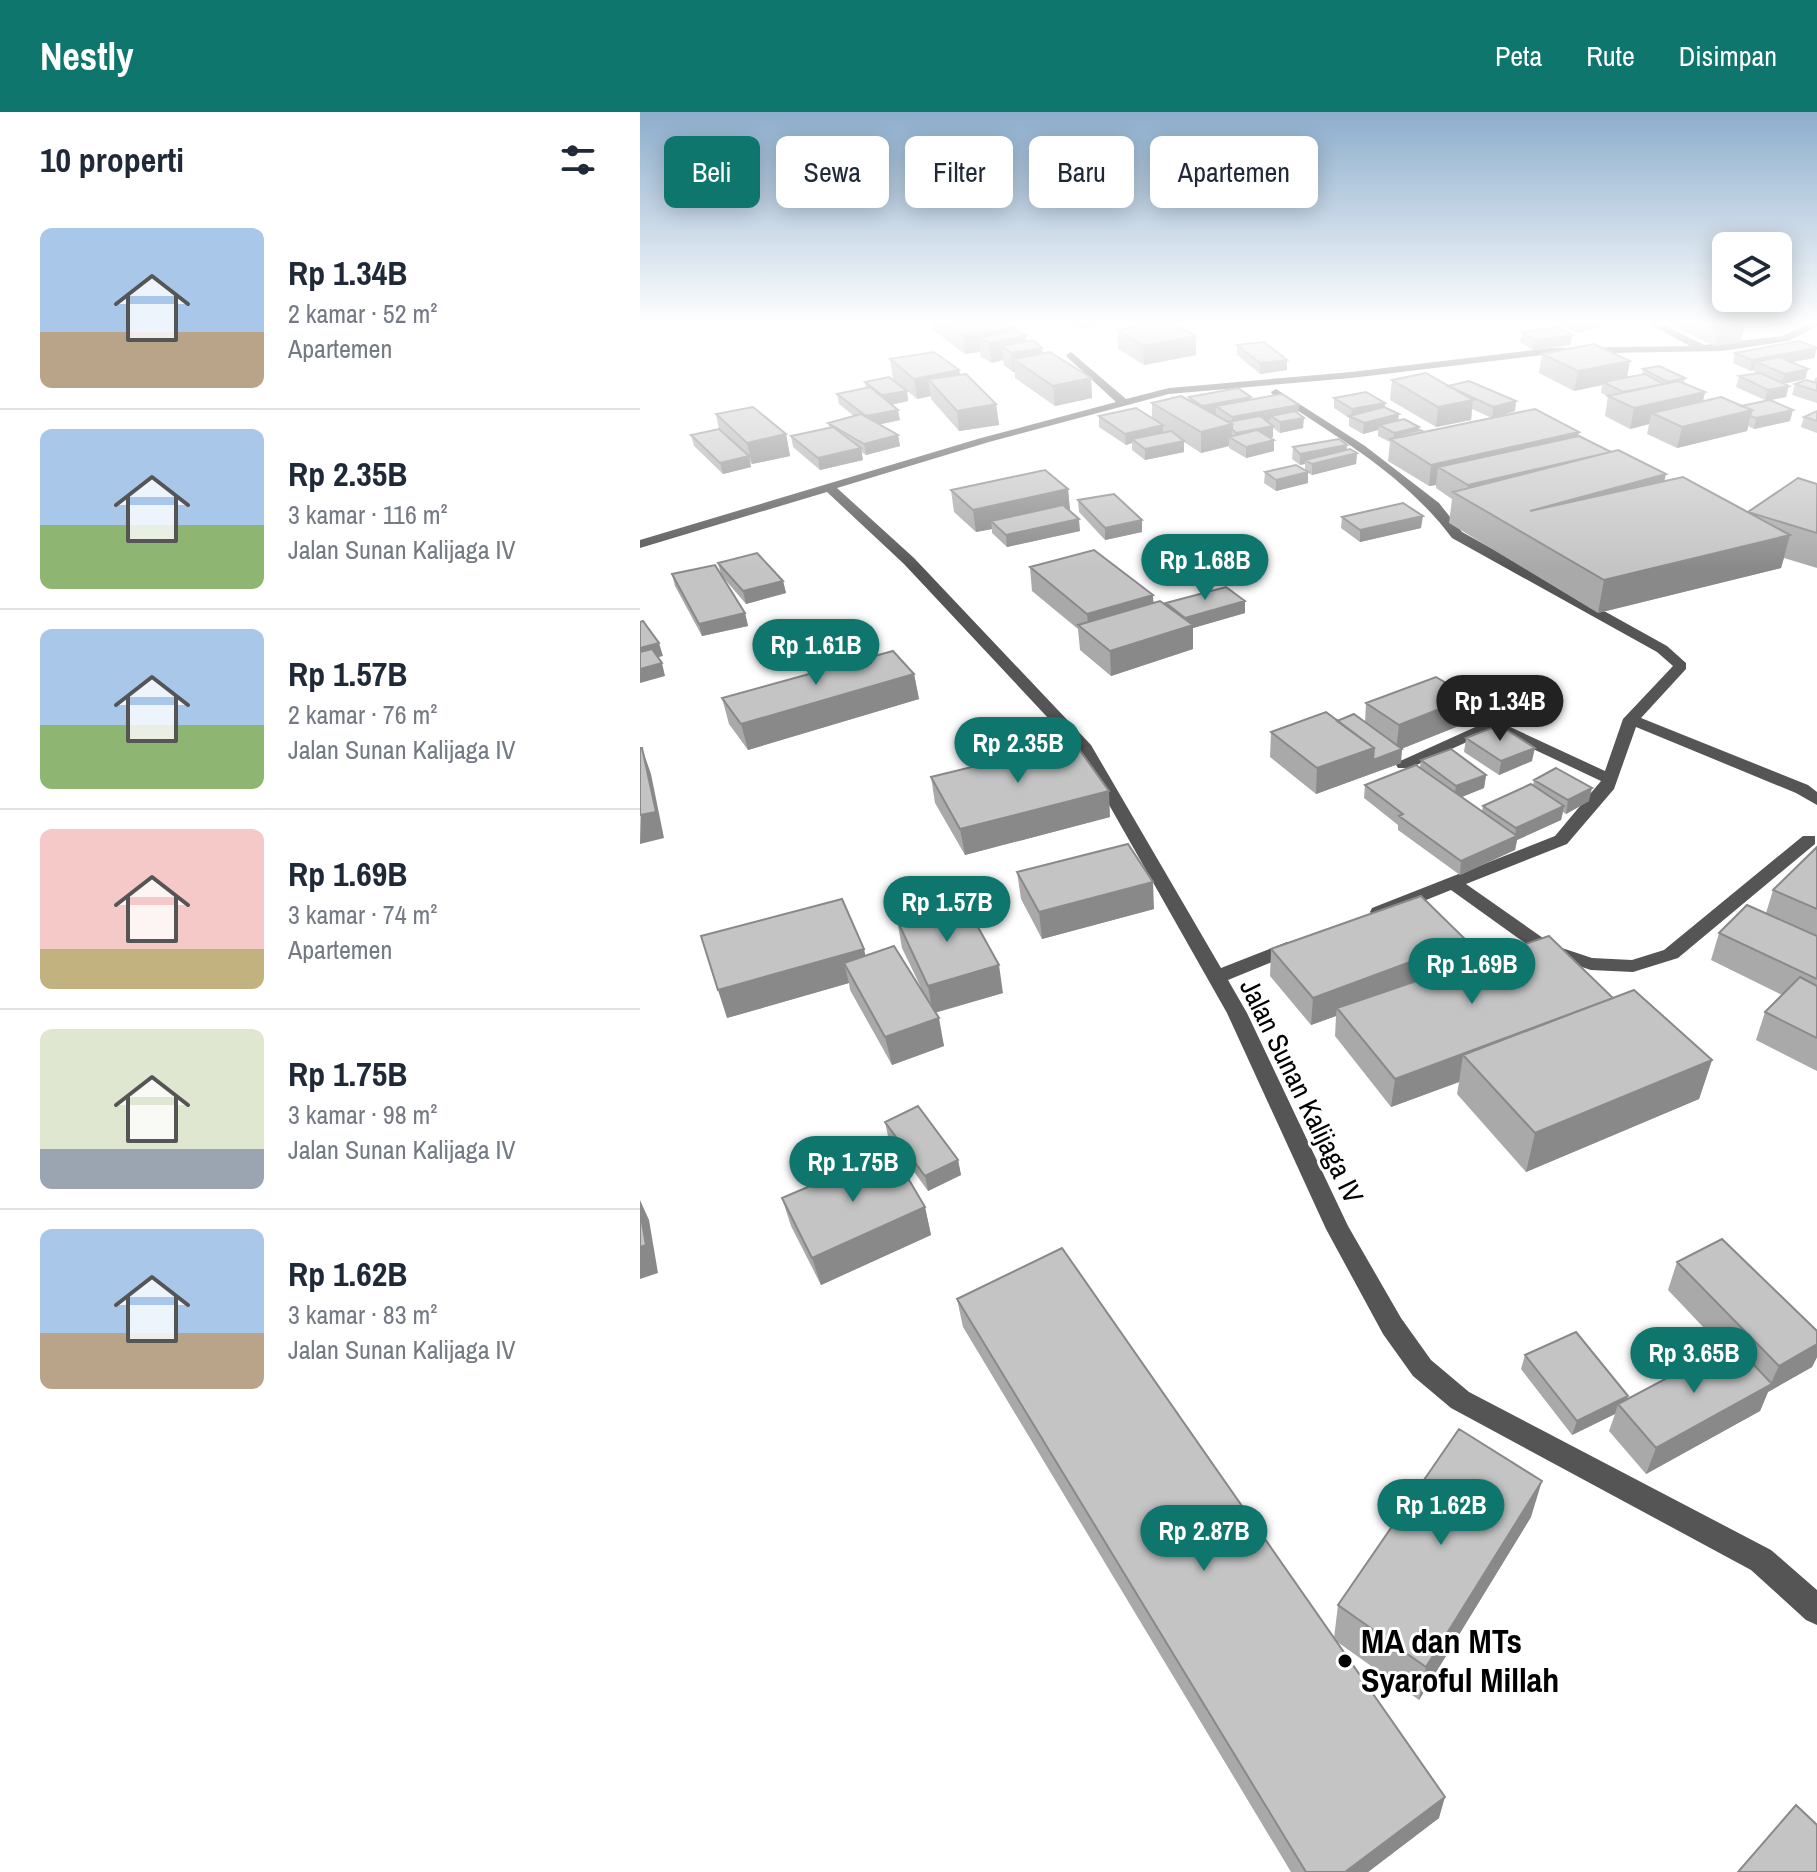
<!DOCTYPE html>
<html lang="id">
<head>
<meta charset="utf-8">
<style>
  :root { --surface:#fff; --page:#f2f2f3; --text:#1f2937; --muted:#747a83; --line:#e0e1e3; --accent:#0f766e }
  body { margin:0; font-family:"Archivo Narrow",sans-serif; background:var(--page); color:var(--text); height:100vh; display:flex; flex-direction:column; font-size:30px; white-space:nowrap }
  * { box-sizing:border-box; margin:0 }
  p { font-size:26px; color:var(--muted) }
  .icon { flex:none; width:44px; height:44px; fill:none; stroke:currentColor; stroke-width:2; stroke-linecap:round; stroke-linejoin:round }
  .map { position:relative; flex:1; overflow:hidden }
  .drawer { display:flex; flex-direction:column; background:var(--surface); width:640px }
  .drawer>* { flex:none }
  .guide { position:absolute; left:24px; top:24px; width:760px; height:72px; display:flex; gap:16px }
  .controls { position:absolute; left:1072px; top:120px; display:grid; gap:16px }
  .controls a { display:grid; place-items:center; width:80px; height:80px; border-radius:12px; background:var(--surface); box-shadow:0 4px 20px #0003; font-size:40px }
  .price { position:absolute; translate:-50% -68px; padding:0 18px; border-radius:28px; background:var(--accent); color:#fff; font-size:26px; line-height:52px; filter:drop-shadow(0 2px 4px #0008) }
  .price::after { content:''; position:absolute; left:50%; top:48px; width:24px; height:18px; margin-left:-12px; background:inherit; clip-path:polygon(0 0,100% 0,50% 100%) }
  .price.active { background:#222; color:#fff }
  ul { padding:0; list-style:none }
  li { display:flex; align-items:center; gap:24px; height:200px; padding:0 40px }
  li+li { border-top:2px solid var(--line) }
  li span { display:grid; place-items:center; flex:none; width:224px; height:160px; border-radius:12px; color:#555 }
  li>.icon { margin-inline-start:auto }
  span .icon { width:96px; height:96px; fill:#fffc; stroke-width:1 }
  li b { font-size:34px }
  h2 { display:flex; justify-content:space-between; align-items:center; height:96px; padding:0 40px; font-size:34px }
  .tag { padding:0 28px; border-radius:12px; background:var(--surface); box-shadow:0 4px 20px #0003; font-size:28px; line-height:72px }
  .tag.active { background:var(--accent); color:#fff }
  header { display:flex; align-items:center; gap:48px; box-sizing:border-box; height:112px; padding:0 40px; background:var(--accent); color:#fff }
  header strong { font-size:38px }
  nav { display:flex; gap:44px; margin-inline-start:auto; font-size:28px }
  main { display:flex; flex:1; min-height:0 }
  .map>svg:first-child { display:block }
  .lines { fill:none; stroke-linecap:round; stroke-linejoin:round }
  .minor { fill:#555; fill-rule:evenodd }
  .wall { fill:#a9a9a9 }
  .shaded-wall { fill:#898989 }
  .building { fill:#c4c4c4; stroke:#898989; stroke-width:2 }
  .poi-dot { fill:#000; stroke:#fff; stroke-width:3 }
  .labels { text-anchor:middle; stroke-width:6; stroke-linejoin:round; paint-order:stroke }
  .street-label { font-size:28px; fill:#000; stroke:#fff }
  .near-poi-label { font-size:34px; font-weight:bold; fill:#000; stroke:#fff; text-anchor:start }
</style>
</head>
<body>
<header>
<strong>Nestly</strong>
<nav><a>Peta</a><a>Rute</a><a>Disimpan</a></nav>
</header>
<main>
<section class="drawer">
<h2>10 properti<svg class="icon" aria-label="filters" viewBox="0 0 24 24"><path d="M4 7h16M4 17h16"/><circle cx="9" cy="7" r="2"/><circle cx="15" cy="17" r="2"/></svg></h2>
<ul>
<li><span style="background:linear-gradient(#a9c7e8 65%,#b9a48a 0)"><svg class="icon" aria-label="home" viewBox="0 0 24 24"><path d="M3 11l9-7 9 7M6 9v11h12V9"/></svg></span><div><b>Rp 1.34B</b><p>2 kamar · 52 m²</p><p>Apartemen</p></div></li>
<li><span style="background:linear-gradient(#a9c7e8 60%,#8fb573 0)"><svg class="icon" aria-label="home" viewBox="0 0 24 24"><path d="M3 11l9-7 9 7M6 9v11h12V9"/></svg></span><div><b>Rp 2.35B</b><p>3 kamar · 116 m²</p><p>Jalan Sunan Kalijaga IV</p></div></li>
<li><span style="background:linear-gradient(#a9c7e8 60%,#8fb573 0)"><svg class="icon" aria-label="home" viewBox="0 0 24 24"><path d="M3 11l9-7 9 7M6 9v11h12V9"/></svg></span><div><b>Rp 1.57B</b><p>2 kamar · 76 m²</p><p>Jalan Sunan Kalijaga IV</p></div></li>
<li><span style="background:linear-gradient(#f6c9c9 75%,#c2b280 0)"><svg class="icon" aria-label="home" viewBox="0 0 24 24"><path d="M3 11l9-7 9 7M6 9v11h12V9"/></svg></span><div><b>Rp 1.69B</b><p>3 kamar · 74 m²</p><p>Apartemen</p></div></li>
<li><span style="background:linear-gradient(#dfe7d0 75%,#9aa5b1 0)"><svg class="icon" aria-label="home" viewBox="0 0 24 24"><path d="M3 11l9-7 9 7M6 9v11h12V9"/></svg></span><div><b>Rp 1.75B</b><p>3 kamar · 98 m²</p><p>Jalan Sunan Kalijaga IV</p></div></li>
<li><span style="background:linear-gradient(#a9c7e8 65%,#b9a48a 0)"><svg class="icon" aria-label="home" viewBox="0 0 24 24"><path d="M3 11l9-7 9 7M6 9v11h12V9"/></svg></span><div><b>Rp 1.62B</b><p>3 kamar · 83 m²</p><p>Jalan Sunan Kalijaga IV</p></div></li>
</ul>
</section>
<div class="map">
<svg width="1177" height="1760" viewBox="0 0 1177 1760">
  <rect width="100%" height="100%" fill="#fff"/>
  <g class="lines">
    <path class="minor" d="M1007 211H1020L1064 233 1143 224 1168 211H1177V214L1148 229 1082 239 910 242 711 266 529 282 349 330 197 376 274 446 451 633 581 856 647 830H661L664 834 661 838 588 868 607 901 708 1114 761 1206 791 1248 829 1280 1131 1438 1177 1478V1513L1166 1508 1111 1458 811 1296 773 1264 743 1222 686 1117 587 901 438 638 264 452 187 380 0 436V428L341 326 476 290 427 245 426 243 431 240 486 287 529 276 711 260 910 236 1050 234Z
      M636 277 725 334 799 391 822 420 1027 534 1046 551V557L1001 606 1168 673 1177 680V693L1156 681 996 615 974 677 927 732 826 772 913 833 952 846 992 848 1024 838 1163 724H1175V732L1038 846 993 860 951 858 899 841 811 778 746 804H732L730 800 732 796 915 724 961 669 853 618 770 656H758L756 653 758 650 853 607 965 659 983 607 1033 554 1017 540 812 426C766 364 696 324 632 282L631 280Z"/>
  </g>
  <path class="wall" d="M292 211H369L374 218 386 223V230L402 236V241L451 266 452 286 415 294 375 266V260H373L364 253 363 248 352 251 341 245 340 240 325 242 293 218Z
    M430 211H473L439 217Z
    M911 211H966V213L938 221Z
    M1025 211H1105L1101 230 1075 234Z
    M477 218 556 224V243L504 253 478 237Z
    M882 220 932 223 930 233 893 238 880 230Z
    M597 233 647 258 620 262 597 243Z
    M1095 241 1174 246 1152 250 1168 257 1165 267 1144 272 1146 285 1130 288 1150 309 1114 317 1108 314 1107 319 1037 336 1007 322 1009 312 990 317 965 304 968 284 961 281 962 273 934 279 899 261 902 242 990 249 987 266 1002 263 1003 257 1045 266 1044 271 1065 280 1063 289 1101 294 1125 288 1096 275 1099 264 1117 261 1114 260V258L1110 259 1093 251Z
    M250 247 319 258 320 263 356 292 359 313 319 319 291 287V284L277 287 253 267Z
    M1177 265V291L1152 283 1155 272 1174 270 1175 266Z
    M752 268 808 274 876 289 875 299 852 306 832 297 831 308 796 315 750 288Z
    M225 270 267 279 268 289 252 293 260 308 240 312 258 323 260 334 226 343 221 340 223 348 180 358 153 335 151 324 189 315 188 311 214 304 199 292 197 282 226 276Z
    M549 285H611V287L658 302 663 316 640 321 633 316V325L629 326 634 339 606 346 589 336V334L561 341 544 330V340L505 348 492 338V331L486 333 459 315V304L512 306V291L550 289Z
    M694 286 745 291 744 295 758 308 779 315V318L784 320H939L938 324 1024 369 1108 401 1177 372V456L1144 446 1141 456 958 501 809 411 812 387 796 376V373L789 374 748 349 750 330 738 324V318L723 322 709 314V306L694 296Z
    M1177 299V321L1161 315 1164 305Z
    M76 302 146 322 150 344 112 352 110 350 111 355 83 362 54 334 51 323 79 318Z
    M653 335 707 338 717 341 716 352 672 363 668 361V371L636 379 624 371 625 360 665 358V352L660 353 652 347Z
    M428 377 430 399 440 419 367 435 352 421V417L336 420 314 400 311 378Z
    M438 388 502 420 465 428 439 400Z
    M702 405 781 416 720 430 701 416Z
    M78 451 143 469 146 481 106 492 82 464 105 501 108 514 62 524 35 474 32 462H81Z
    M390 455 526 493V491L605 489V501L553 516V537L471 564 440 538 438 517 392 479Z
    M274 562 279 587 108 638 89 612 82 586Z
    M726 591 826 611 761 637V651L676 682 630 645 631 620 697 609 725 610Z
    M826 626 892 649 859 663 824 640Z
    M781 648 846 663 844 676 822 685 842 699 843 694 893 673 894 668 949 689 926 702 923 700 921 708 877 728 875 738 820 763 758 718V713L724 686 725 673 780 655Z
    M291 665 470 705 325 743 295 691Z
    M1177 735V959L1116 928 1125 900 1142 883 1071 848 1079 821 1126 801 1133 778Z
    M377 760 514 797 402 827 381 787Z
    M257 808 363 881 295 901 304 934 252 953 210 878 209 871 87 906 224 837 225 844 286 886 262 836Z
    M631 837 824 853 973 886 1072 948 1059 987 886 1060 817 982 819 970 751 995 695 924 696 904 671 913 630 864Z
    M245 1010 318 1048 321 1063 288 1079 248 1024Z
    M142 1086 285 1095 291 1123 181 1173 151 1114Z
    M1037 1150 1177 1219V1245L1172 1255 1128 1280 1120 1299 1006 1362 969 1319 975 1302 932 1323 881 1257 885 1243 986 1288 1083 1236 1028 1178Z
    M317 1187 694 1526 698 1493 891 1405 779 1588 696 1529 799 1706 728 1760H651L323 1215Z"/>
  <path class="shaded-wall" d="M439 211H473L439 217Z
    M940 211H966V213L938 221Z
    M1105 211 1101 230 1075 234 1079 215Z
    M374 215 375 225 386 223 387 238 402 236 404 255 373 247 375 260H373L371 241 362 234 363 248 352 251 349 231 339 226 340 240 325 242 323 223Z
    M932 223 930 233 893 238 895 228Z
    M556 224V243L504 253 503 234Z
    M1177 236 1174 246 1128 255 1116 250 1114 258 1110 259 1112 248Z
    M647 248V258L620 262V251Z
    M990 249 986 269 963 270 962 273 934 279 938 259Z
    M1168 257 1165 267 1142 272 1145 262Z
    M319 258 322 278 288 267 291 284 277 287 274 267Z
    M451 266 452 286 415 294 413 274Z
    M1149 274 1146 285 1125 289 1128 278Z
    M267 279 268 289 244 294 242 283Z
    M1065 280 1060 301H1012L1009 312 990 317 994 296Z
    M611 285V296L576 294V302L562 304V294Z
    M833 288 831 308 796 315 798 295Z
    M876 289 875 299 852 306 853 295Z
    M745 291 744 301 711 305 712 297Z
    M356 292 359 313 319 319 317 299Z
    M659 293 658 303 631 304V308L592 316V305Z
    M258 298 260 308 228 315 226 304Z
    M1112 298 1107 319 1037 336 1042 315Z
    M1153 298 1150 309 1114 317 1116 306Z
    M759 302 758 313H739L738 318 723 322 724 311Z
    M664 306 663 316 640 321V310Z
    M592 312V327L589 325V334L561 341V320Z
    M523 313V324L492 327V331L486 333 485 322Z
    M633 314V325L599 331 596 329V321Z
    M779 315 778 325 787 333 766 339 767 327 759 323 758 331 753 330 754 321Z
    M939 320 935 341 798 355 796 373 789 374 791 353Z
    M146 322 150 344 112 352 107 331Z
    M258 323 260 334 226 343 224 332Z
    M634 328V339L606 346V335Z
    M544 329V340L505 348V337Z
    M707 333 706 344 717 341 716 352 672 363V352L665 348V352L660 353V342Z
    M221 336 223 348 180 358 178 346Z
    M971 340 826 388 828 373Z
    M109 344 111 355 83 362 80 351Z
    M668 360V371L636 379V368Z
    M1026 362 1019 392 890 399Z
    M428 377 430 399 351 409 352 417 336 420 333 398Z
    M783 404 781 416 720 430V418Z
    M439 407 440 419 367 435 366 423Z
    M502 408V420L465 428V416Z
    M1150 423 1141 456 958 501 964 468Z
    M143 469 146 481 106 492 103 479Z
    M513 483 514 507 449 522 447 502Z
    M605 489V501L553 516V537L471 564 470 539 545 506Z
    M105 501 108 514 62 524 59 512Z
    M19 531 23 544 0 550V536Z
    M22 551 25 564 0 571V557Z
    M274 562 279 587 108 638 101 612Z
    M830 585 826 611 756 639 759 613Z
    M2 636 11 662 24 726 0 732Z
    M734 636 762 637 761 651 676 682 677 656Z
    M895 636 892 649 859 663 861 649Z
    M846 663 844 676 814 688 816 674Z
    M952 676 949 689 926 702 928 688Z
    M469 679 470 705 325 743 320 717Z
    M924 694 921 708 877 728 875 738 820 763 821 749 875 725 876 716Z
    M513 770 514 797 402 827 399 800Z
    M827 829 823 856 697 896 696 904 671 913 673 886Z
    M224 837 230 865 204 851 209 871 87 906 78 878Z
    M359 853 363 881 293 901 288 874Z
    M974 887 823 943 819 970 751 995 755 967Z
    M299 906 304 934 252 953 245 925Z
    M1072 948 1059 987 886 1060 895 1021Z
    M318 1048 321 1063 288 1079 285 1064Z
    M0 1088 9 1108 18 1161 0 1167Z
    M285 1095 291 1123 181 1173 172 1146Z
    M1177 1232V1245L1172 1255 1128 1280 1120 1299 1006 1362 1016 1336 1130 1273 1139 1254Z
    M988 1284 983 1298 978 1292 975 1302 932 1323 937 1309Z
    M902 1369 891 1405 779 1588 786 1555Z
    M805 1685 799 1706 728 1760H705Z"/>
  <path class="building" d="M306 211H369L374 215 323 223Z
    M514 211H532L556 224 503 234 477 218Z
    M1071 211H1103L1079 215Z
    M918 215 932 223 895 228 882 220Z
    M375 218 386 223 349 231 339 226Z
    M393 228 402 236 371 241 362 234Z
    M1159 229 1177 236 1112 248 1095 241Z
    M624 230 647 248 620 251 597 233Z
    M954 232 990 249 938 259 902 242Z
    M294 240 319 258 274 267 250 247Z
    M410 240 451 266 413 274 373 247Z
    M1139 245 1168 257 1145 262 1116 250Z
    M1019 254 1045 266 1028 270 1003 257Z
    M786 261 833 288 798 295 752 268Z
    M1120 261 1149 274 1128 278 1099 264Z
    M326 262 356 292 317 299 288 267Z
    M1005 262 1024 272 983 280 963 270Z
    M249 265 267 279 242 283 225 270Z
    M1166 268 1177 271V279L1155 272Z
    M829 269 876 289 853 295 808 274Z
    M1038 269 1065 280 994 296 968 284Z
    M230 275 258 298 226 304 197 282Z
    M598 276 611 285 562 294 549 285Z
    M726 280 745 291 712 297 694 286Z
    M642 282 659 293 592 305 576 294Z
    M541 284 592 312 561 320 512 291Z
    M1081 285 1112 298 1042 315 1012 301Z
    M1130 288 1153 298 1116 306 1110 304 1112 298 1101 294Z
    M113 295 146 322 107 331 76 302Z
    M744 295 759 302 724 311 709 304Z
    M496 296 523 313 485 322 459 304Z
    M895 297 939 320 791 353 750 327Z
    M655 299 664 306 640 310 631 304Z
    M1177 299V309L1164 305Z
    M221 302 258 323 224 332 188 311Z
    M620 304 633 314 596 321 592 317V312L588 310Z
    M764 307 779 315 754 321 739 313Z
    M193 315 221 336 178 346 151 324Z
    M79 317 109 344 80 351 51 323Z
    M617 318 634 328 606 335 589 325Z
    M780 318 784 320 762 325 759 323Z
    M531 319 544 329 505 337 492 327Z
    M939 324 971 340 828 373 798 355Z
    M699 327 707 333 660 342 653 335Z
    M710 337 717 341 672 352 665 348Z
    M978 338 1026 362 890 399 1043 365 1150 423 964 468 813 380Z
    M656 353 668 360 636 368 625 360Z
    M405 358 428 377 333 398 311 378Z
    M1158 366 1177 372V421L1108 400Z
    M474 382 502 408 465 416 438 388Z
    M763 391 783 404 720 418 702 405Z
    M423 393 439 407 366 423 351 409Z
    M454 438 513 483 447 502 390 455Z
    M117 441 143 469 103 479 78 451Z
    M75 453 105 501 59 512 32 462Z
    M586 475 605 489 545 506 526 491Z
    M520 489 553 513 470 539 438 513Z
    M3 509 19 531 0 536V510Z
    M12 537 22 551 0 557V540Z
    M253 539 274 562 101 612 82 586Z
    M796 565 830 585 759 613 726 591Z
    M686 600 734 636 677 656 631 620Z
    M714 602 762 637 733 648 734 636 697 609Z
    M859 613 895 636 861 649 826 626Z
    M434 630 469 679 320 717 291 665Z
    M0 636H2L16 700 0 703Z
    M811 637 846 663 816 674 781 648Z
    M776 653 877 724 821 749 759 704 763 702 725 673Z
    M916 656 952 676 928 688 894 668Z
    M891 672 924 694 876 716 843 694Z
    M488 732 513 770 399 800 377 760Z
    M1177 735V797L1133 778Z
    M781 784 827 829 673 886 631 837Z
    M202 787 224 837 78 878 61 824Z
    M324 790 359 853 288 874 257 808Z
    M1107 793 1177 824V867L1079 821Z
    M909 824 973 886 755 967 697 896Z
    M254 834 299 906 245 925 204 851Z
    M1160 865 1177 874V926L1125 900Z
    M994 878 1072 948 895 1021 823 943Z
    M278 994 318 1048 285 1064 245 1010Z
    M252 1039 285 1095 172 1146 142 1086Z
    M0 1099 6 1133 0 1135Z
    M1082 1127 1177 1219V1232L1139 1254 1037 1150Z
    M422 1136 805 1685 705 1760H666L317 1187Z
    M936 1220 988 1284 937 1309 885 1243Z
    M1093 1231 1132 1272 1016 1336 978 1292Z
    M819 1317 902 1369 786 1555 698 1493Z
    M1156 1693 1177 1713V1760H1098Z"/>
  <linearGradient id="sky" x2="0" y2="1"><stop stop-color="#8cadcc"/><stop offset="0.46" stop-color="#fff"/><stop offset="1" stop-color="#fff" stop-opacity="0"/></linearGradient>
  <rect width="1177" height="458" fill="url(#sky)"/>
  <circle class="poi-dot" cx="705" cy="1549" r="8"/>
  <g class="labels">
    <g class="street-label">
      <text transform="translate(662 979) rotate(64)" y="10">Jalan Sunan Kalijaga IV</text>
    </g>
    <g class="near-poi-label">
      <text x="721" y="1541">MA dan MTs<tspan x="721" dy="39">Syaroful Millah</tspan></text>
    </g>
  </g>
</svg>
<div class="controls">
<a><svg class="icon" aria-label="layers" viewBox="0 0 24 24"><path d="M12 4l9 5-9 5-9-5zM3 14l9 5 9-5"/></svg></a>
</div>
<b class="price" style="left:565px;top:490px">Rp 1.68B</b>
<b class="price" style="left:176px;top:575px">Rp 1.61B</b>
<b class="price active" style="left:860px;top:631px">Rp 1.34B</b>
<b class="price" style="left:378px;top:673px">Rp 2.35B</b>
<b class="price" style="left:307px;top:832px">Rp 1.57B</b>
<b class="price" style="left:832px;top:894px">Rp 1.69B</b>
<b class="price" style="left:213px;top:1092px">Rp 1.75B</b>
<b class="price" style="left:1054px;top:1283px">Rp 3.65B</b>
<b class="price" style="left:801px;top:1435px">Rp 1.62B</b>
<b class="price" style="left:564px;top:1461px">Rp 2.87B</b>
<div class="guide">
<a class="tag active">Beli</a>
<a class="tag">Sewa</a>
<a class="tag">Filter</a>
<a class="tag">Baru</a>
<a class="tag">Apartemen</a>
</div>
</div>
</main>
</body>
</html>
